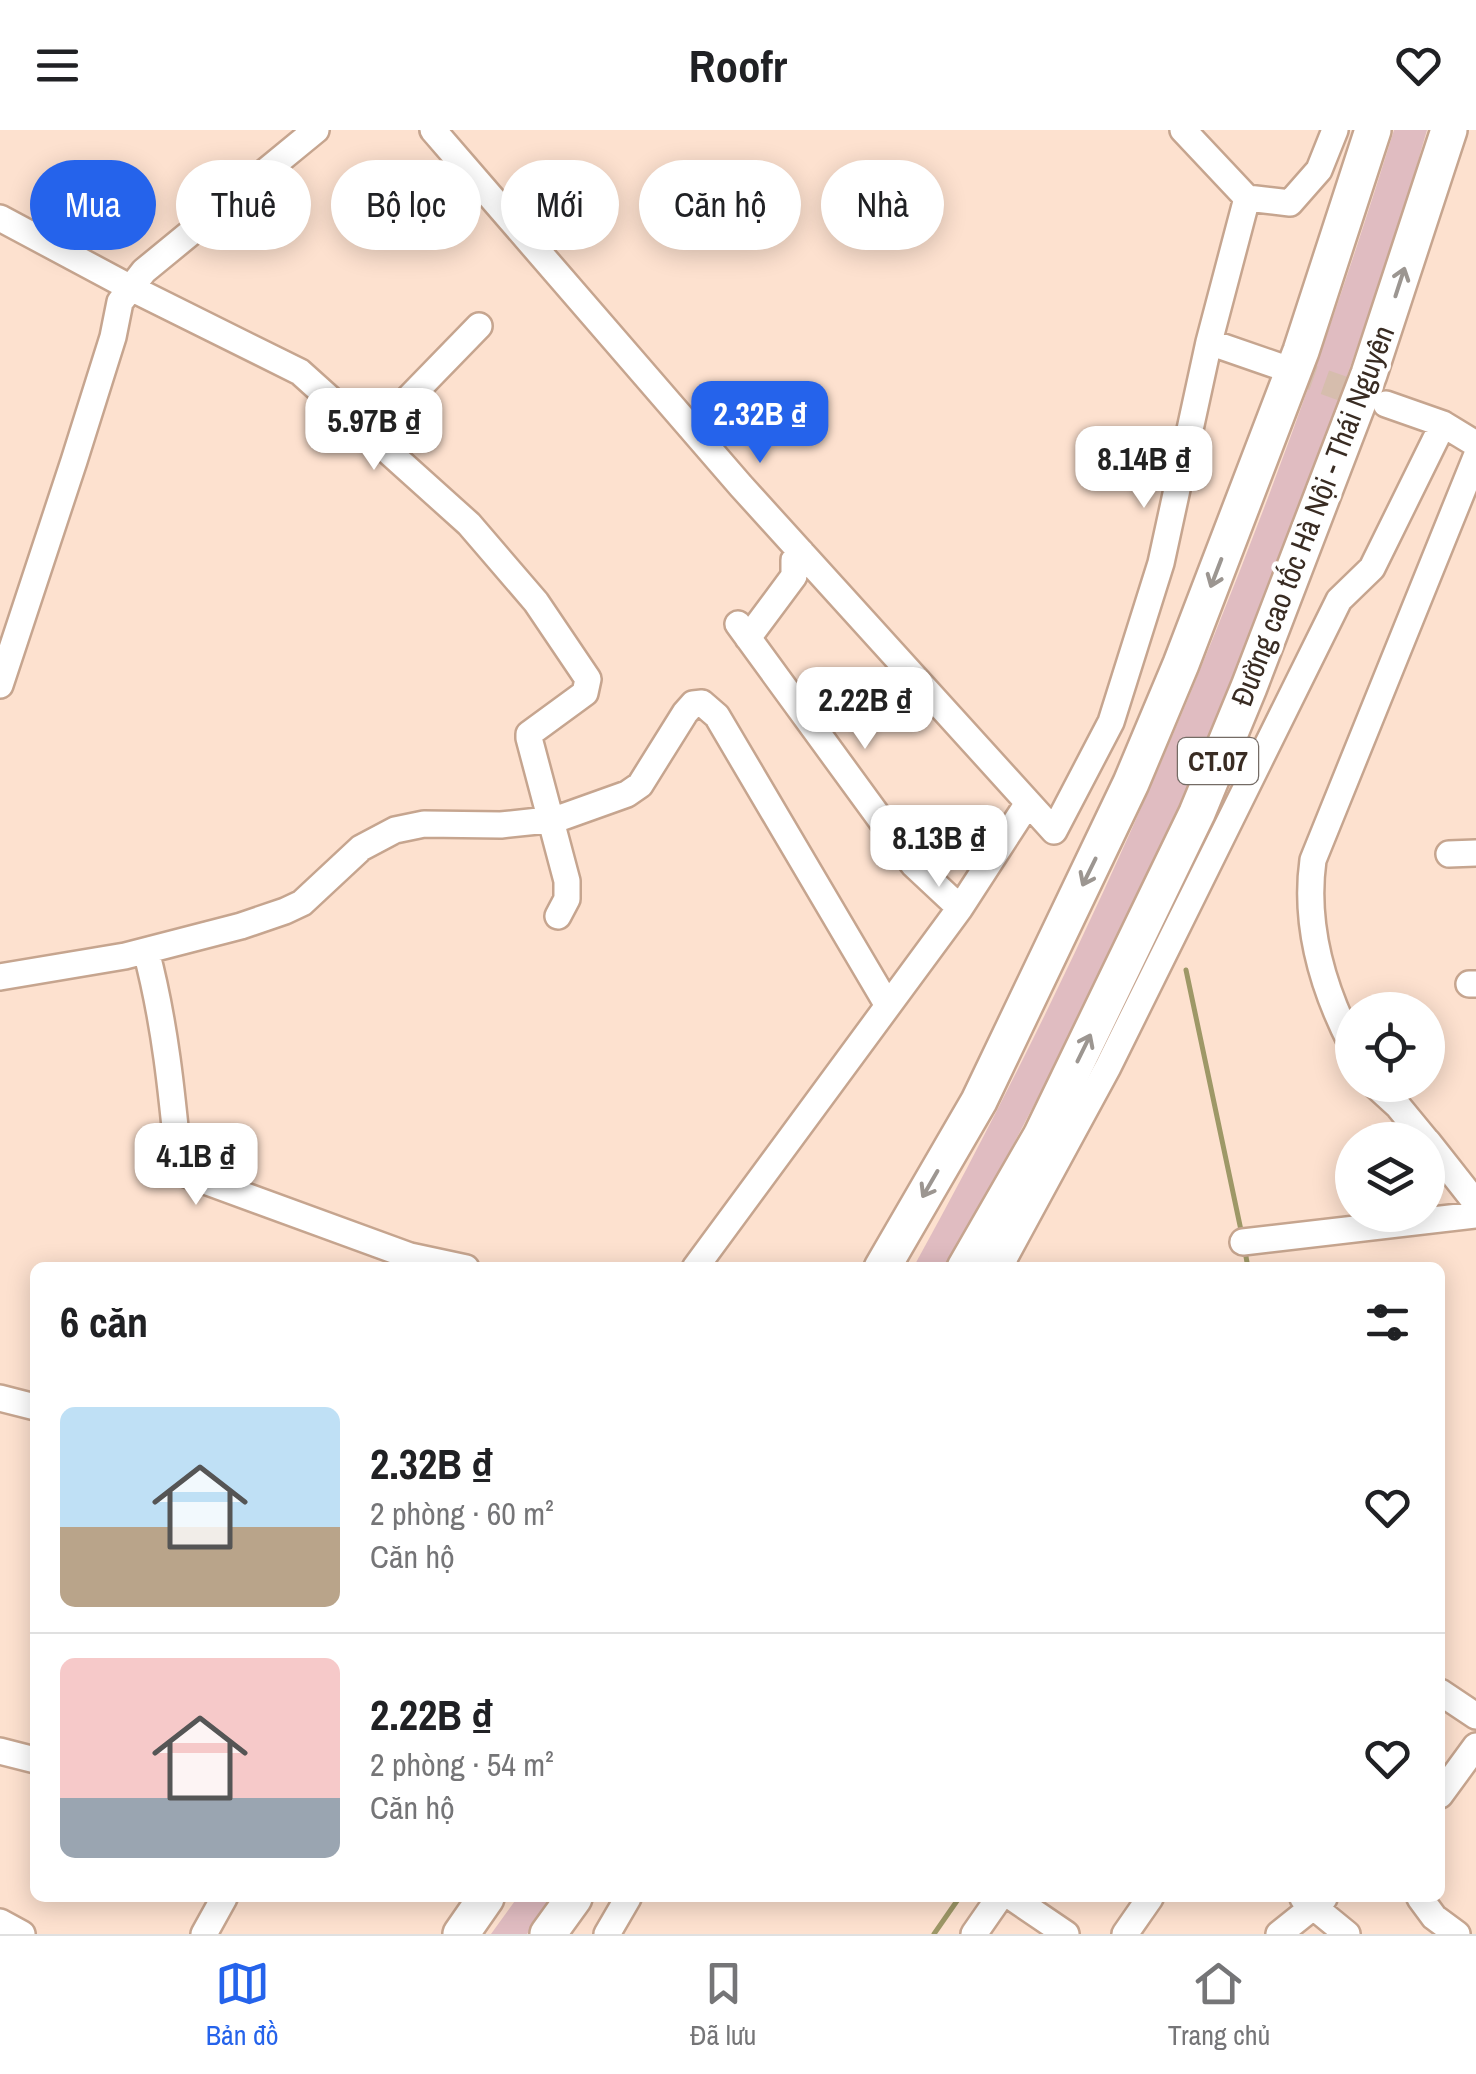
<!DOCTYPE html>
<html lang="vi">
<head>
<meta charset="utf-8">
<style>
  :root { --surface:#fff; --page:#f6f6f6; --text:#202124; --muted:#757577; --line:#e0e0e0; --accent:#2563eb }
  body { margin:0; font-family:"Archivo Narrow",sans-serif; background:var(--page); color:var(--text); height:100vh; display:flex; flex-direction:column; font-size:38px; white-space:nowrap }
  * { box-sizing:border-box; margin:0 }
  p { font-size:32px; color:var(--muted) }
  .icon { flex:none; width:55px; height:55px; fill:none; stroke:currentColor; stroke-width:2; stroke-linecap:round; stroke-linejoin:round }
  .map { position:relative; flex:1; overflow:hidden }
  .panel { position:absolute; left:30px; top:1132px; width:1415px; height:640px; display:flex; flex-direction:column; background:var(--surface); border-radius:15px; box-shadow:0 5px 25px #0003 }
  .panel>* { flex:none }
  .hud { position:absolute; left:30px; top:30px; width:1418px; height:90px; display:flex; gap:20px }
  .controls { position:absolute; left:1335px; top:862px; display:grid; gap:20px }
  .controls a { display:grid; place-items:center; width:110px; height:110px; border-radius:50%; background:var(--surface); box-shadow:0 5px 25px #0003; font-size:50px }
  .price { position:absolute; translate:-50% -85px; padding:0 22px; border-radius:20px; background:#fff; color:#222; font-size:32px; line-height:65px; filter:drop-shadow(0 2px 5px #0008) }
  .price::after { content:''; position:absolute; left:50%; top:60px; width:30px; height:22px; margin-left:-15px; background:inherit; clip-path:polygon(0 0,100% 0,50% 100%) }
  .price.on { background:var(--accent); color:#fff }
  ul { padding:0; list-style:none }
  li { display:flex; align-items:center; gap:30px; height:250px; padding:0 30px }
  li+li { border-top:2px solid var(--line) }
  li span { display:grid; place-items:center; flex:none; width:280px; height:200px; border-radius:15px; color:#555 }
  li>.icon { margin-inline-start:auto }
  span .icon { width:120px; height:120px; fill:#fffc; stroke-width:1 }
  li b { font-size:42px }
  h2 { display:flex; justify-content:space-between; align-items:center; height:120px; padding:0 30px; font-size:42px }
  .tag { padding:0 35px; border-radius:45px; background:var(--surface); box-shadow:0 5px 25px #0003; font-size:35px; line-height:90px }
  .tag.on { background:var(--accent); color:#fff }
  header { display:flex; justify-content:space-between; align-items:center; height:130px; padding:0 30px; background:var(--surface); font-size:45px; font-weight:700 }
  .tab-bar { display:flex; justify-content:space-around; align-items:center; height:140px; border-top:2px solid var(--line); background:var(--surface); font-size:28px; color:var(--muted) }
  .tab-bar a { display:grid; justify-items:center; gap:5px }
  .tab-bar .on { color:var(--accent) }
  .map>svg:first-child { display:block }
  .green { fill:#e0bcc1 }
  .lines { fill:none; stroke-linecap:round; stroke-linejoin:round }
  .stream { stroke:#9e9867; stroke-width:5 }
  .minor-tunnel { stroke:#d6bdad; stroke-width:25; stroke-dasharray:25 12; stroke-linecap:butt }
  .minor-casing { stroke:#c6a58f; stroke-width:30 }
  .highway-casing { stroke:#c6a58f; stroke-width:40 }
  .minor { stroke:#fff; stroke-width:25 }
  .highway { stroke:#fff; stroke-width:35 }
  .oneway { stroke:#9c9691 }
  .labels { text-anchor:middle; stroke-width:8; stroke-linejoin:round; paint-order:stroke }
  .shield { fill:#fff; stroke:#746b65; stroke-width:2.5 }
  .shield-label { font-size:28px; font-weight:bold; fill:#392c23 }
  .street-label { font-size:30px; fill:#392c23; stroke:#fff }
</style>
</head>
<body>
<header><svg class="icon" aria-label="menu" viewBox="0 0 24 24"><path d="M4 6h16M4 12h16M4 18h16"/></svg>Roofr<svg class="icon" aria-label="heart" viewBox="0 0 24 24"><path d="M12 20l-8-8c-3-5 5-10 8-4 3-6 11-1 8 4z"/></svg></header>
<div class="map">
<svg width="1476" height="1804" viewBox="0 0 1476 1804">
  <rect width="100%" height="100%" fill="#fde1cf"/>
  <path class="green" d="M1394 0H1427C1394 117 1353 231 1311 345 1265 468 1217 591 1164 711 1099 856 1022 997 949 1137L913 1138C1113 777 1272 394 1394 0Z
    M517 1768H552L527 1804H491Z"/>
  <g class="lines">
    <path class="stream" d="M1186 840 1242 1105
      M1245 1121 1248 1138
      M934 1804 959 1768"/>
    <path class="minor-tunnel" d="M1290 240 1375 270"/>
    <defs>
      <path id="minor" d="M433 0 741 356 1054 701 1111 592 1161 433 1209 212 1247 68
        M1183 0 1247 68 1290 73 1319 40 1335 0
        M0 88 129 157 300 242 469 394 536 472 588 549 585 563 529 604V608L567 751V769L558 786
        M1209 212 1290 240
        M1386 274 1443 294 1476 314
        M373 305 479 196
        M738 494 913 734 960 778
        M748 508 794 446V430L801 422
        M0 555 74 331 113 207 120 172 144 141 316 0
        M1449 724 1476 723
        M146 821C165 892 172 964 179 1037L183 1043 410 1126 466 1138
        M0 847 125 826 241 796 285 781 302 773 361 718 395 700 424 694 501 695 557 689 627 664 640 655 685 583 693 574 702 573 717 586 887 874
        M1469 854H1476
        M1352 915C1322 857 1304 795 1313 730L1476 327
        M1375 955 1398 976 1426 1010
        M1428 1012 1476 1073
        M1243 1112 1476 1085
        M695 1138 960 778 1028 673
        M999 1138 1108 937 1339 470 1372 438 1443 294
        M0 1268 35 1277
        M1440 1562 1476 1586
        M0 1621 35 1630
        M1440 1665 1476 1616
        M1013 1768 1066 1804
        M1303 1768 1347 1804
        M1420 1768 1434 1787 1457 1804
        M0 1792 22 1804
        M204 1804 224 1768
        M607 1804 628 1768
        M974 1804 999 1768
        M1125 1804 1150 1768
        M1279 1804 1324 1768"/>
      <path id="highway" d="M882 1138 979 971 1131 653 1181 534 1301 221 1373 0
        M965 1138 1041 1006 1197 683 1249 557 1369 244 1449 0
        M461 1804 486 1768
        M548 1804 574 1768"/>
    </defs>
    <use href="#minor" class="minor-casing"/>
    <use href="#highway" class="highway-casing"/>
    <use href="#minor" class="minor"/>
    <use href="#highway" class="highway"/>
  </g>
  <defs><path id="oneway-shaft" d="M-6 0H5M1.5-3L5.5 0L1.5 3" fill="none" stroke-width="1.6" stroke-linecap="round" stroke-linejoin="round" transform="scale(2.5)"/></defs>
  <g class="oneway">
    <use href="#oneway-shaft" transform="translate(1400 152) rotate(-72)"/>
    <use href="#oneway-shaft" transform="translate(1216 443) rotate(111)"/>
    <use href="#oneway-shaft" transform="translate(1089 742) rotate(116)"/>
    <use href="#oneway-shaft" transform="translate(1084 918) rotate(-64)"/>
    <use href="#oneway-shaft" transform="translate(930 1054) rotate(120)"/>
  </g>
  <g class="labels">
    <rect class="shield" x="1178" y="608" width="80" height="46" rx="8"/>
    <g class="shield-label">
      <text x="1218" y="641">CT.07</text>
    </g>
    <g class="street-label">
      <text transform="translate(1313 386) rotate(-69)" y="10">Đường cao tốc Hà Nội - Thái Nguyên</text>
    </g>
  </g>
</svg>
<div class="controls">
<a><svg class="icon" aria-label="locate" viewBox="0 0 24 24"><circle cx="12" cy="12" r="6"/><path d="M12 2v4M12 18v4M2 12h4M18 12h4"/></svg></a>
<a><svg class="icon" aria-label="layers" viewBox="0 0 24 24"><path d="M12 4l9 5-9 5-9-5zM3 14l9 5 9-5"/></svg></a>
</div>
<b class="price on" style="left:760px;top:336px">2.32B ₫</b>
<b class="price" style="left:374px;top:343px">5.97B ₫</b>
<b class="price" style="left:1144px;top:381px">8.14B ₫</b>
<b class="price" style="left:865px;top:622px">2.22B ₫</b>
<b class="price" style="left:939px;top:760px">8.13B ₫</b>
<b class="price" style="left:196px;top:1078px">4.1B ₫</b>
<div class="hud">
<a class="tag on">Mua</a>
<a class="tag">Thuê</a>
<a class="tag">Bộ lọc</a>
<a class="tag">Mới</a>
<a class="tag">Căn hộ</a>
<a class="tag">Nhà</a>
</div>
<section class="panel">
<h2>6 căn<svg class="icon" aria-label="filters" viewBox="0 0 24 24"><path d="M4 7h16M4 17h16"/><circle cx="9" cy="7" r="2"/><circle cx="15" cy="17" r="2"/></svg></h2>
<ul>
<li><span style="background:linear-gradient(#bfe0f5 60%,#b9a48a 0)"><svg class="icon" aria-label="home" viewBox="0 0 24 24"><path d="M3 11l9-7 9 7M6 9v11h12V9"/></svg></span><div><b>2.32B ₫</b><p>2 phòng · 60 m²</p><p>Căn hộ</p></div><svg class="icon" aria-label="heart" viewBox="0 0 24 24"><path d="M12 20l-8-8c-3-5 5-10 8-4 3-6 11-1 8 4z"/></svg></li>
<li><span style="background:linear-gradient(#f6c9c9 70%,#9aa5b1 0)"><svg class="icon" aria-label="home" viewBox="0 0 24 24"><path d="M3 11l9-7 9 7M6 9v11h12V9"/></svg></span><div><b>2.22B ₫</b><p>2 phòng · 54 m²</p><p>Căn hộ</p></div><svg class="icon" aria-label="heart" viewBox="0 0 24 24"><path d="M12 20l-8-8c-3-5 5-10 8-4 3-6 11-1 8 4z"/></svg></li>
</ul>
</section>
</div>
<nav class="tab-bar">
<a class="on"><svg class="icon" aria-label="map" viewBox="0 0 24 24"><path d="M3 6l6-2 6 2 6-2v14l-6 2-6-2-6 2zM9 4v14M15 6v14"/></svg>Bản đồ</a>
<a><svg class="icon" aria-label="saved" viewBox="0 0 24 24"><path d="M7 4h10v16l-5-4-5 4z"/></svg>Đã lưu</a>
<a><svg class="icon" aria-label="home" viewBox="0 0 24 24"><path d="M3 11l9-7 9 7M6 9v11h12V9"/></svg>Trang chủ</a>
</nav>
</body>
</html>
